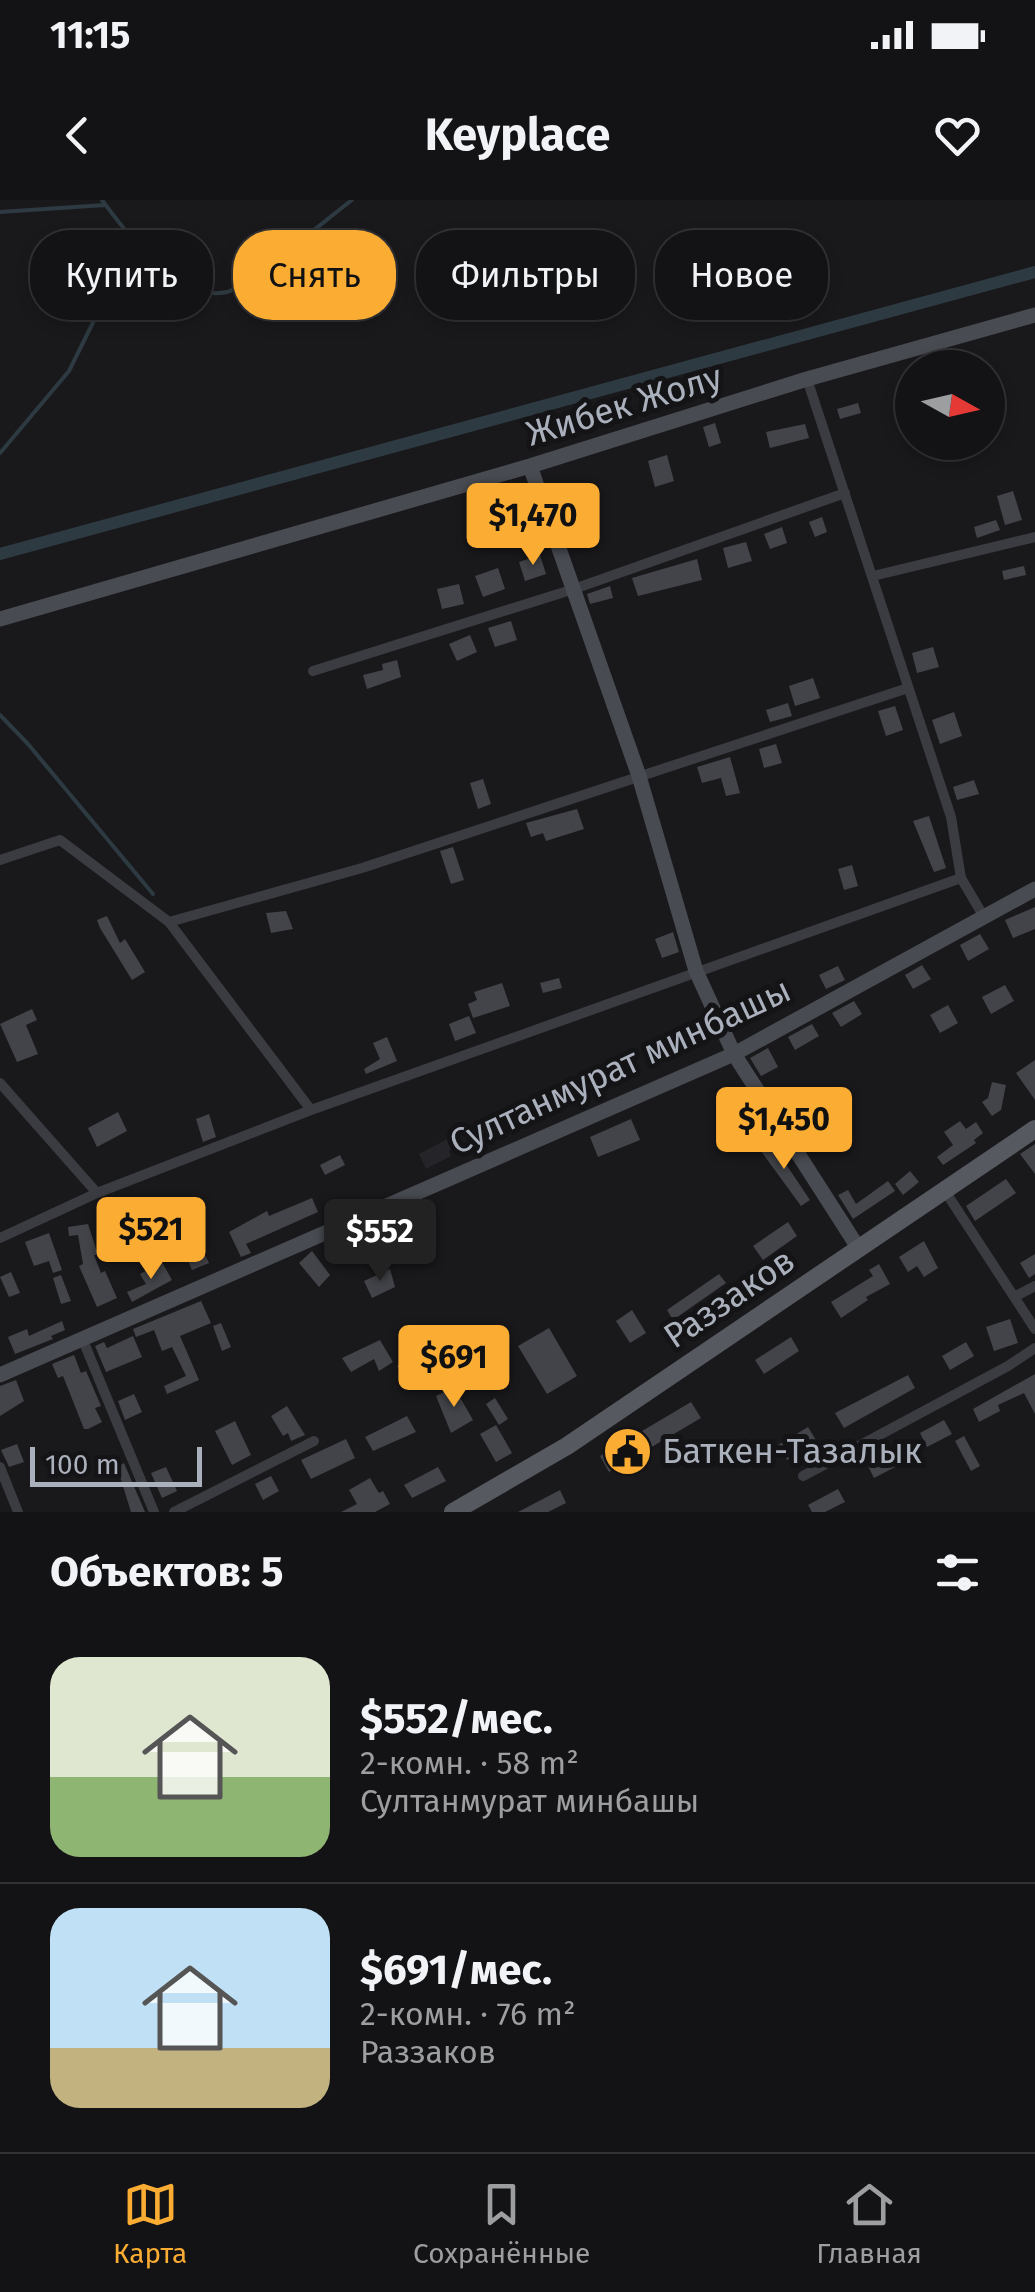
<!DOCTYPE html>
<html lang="ru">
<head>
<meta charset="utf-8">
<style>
  :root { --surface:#131315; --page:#202022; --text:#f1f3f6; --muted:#9d9ea0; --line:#323234; --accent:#faac33 }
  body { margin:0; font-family:"Fira Sans",sans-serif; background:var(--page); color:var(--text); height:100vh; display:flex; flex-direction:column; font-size:38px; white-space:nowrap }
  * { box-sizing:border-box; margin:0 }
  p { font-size:32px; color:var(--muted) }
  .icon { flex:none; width:55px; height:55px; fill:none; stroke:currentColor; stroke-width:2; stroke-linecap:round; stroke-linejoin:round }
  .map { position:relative; height:1312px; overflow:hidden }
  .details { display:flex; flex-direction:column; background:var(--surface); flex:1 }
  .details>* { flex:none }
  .guide { position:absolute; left:30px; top:30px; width:975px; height:90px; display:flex; gap:20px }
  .needle { width:65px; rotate:98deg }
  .buttons { position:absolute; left:895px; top:150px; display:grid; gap:20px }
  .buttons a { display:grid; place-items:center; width:110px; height:110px; border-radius:50%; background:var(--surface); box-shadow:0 5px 15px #0003,0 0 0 2px var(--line); font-size:50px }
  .scale { position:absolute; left:30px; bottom:25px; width:172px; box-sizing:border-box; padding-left:10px; border:5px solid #abb1bc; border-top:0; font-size:28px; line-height:35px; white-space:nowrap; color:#abb1bc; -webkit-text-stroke:8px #141417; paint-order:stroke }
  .price { position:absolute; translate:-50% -85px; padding:0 22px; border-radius:10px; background:var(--accent); color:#111; font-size:32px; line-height:65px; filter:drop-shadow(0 2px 5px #0008) }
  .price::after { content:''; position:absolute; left:50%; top:60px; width:30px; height:22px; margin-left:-15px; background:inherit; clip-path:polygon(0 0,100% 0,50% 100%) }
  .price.on { background:#222; color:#fff }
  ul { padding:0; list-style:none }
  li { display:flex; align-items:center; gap:30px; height:250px; padding:0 50px }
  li+li { border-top:2px solid var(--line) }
  li span { display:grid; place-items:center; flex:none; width:280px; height:200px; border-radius:30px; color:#555 }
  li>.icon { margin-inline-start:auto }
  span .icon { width:120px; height:120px; fill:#fffc; stroke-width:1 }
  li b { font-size:42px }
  h2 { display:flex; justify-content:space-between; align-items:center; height:120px; padding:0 50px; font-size:42px }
  .tag { padding:0 35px; border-radius:40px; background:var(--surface); box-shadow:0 5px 15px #0003,0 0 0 2px var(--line); font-size:35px; line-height:90px }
  .tag.on { background:var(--accent); color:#111 }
  .status { display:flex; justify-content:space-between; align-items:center; height:70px; padding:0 50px; background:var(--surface); direction:ltr }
  .status svg { height:28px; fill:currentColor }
  header { display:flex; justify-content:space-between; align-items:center; height:130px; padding:0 50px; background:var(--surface); font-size:45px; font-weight:700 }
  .menu { display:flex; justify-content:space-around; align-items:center; height:140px; border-top:2px solid var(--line); background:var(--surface); font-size:28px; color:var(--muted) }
  .menu a { display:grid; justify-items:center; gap:5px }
  .menu .on { color:var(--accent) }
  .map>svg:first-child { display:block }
  .built { fill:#252529 }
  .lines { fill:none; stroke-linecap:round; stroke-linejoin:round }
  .stream { stroke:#2e3a41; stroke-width:4 }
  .canal { stroke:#2e3a41; stroke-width:12 }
  .building { fill:#434449 }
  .street { stroke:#3a3c41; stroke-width:10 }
  .secondary { stroke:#484b51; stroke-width:15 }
  .primary { stroke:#565960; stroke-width:18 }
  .labels { text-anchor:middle; stroke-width:10; stroke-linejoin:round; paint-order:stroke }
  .street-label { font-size:35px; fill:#abb1bc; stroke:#141417 }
  .poi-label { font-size:35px; fill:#abb1bc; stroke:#141417; text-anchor:start }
</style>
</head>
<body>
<div class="status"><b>11:15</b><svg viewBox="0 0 49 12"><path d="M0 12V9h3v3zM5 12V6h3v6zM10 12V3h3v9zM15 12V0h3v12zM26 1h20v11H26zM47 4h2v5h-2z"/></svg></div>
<header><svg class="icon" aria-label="back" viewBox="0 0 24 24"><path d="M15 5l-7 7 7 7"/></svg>Keyplace<svg class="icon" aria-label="heart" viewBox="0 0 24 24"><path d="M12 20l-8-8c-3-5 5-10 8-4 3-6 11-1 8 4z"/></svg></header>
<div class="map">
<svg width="1035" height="1312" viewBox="0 0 1035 1312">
  <rect width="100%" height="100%" fill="#19191c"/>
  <path class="built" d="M453 936 458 946 449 951 451 956 426 969 419 954Z"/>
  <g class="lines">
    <path class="stream" d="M102 0C128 35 177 103 227 92 243 89 332 15 352 0
      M0 12 105 5
      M0 253 69 171 120 68 144 53
      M0 515 28 544 153 694"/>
    <path class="canal" d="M0 354 1035 72"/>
  </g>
  <path class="building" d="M858 203 861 213 840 219 837 209Z
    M715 223 721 243 709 247 703 227Z
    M805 224 809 238 770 248 766 232Z
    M667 255 674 281 655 287 648 261Z
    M1013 291 1022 320 1005 325 997 296Z
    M822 317 827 332 815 337 809 322Z
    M996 320 1000 330 977 338 974 327Z
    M782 327 787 343 770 349 764 334Z
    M746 342 752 361 728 368 723 348Z
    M540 355 546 374 525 381 519 362Z
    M697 359 702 380 638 396 632 378Z
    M1024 366 1026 375 1004 380 1002 371Z
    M498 368 505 389 483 397 475 376Z
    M459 384 464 404 442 409 437 389Z
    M610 386 613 398 590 404 587 394Z
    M511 421 517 440 495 447 488 428Z
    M470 435 477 452 457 461 449 444Z
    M933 447 939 467 917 473 912 453Z
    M397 460 401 477 367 489 363 475 383 470 382 464Z
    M813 478 820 498 795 506 789 486Z
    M788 503 792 516 770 522 766 510Z
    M895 506 903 530 886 536 878 511Z
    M954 512 962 536 940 544 932 520Z
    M776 544 782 563 764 568 759 549Z
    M730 557 740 593 726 596 721 578 702 583 697 567Z
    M483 579 491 604 478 609 470 583Z
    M974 580 979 594 957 600 953 587Z
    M577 609 584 629 546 641 543 633 531 637 526 623Z
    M929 616 946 668 934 672 913 621Z
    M453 647 464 680 451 684 440 651Z
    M852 665 858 686 844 690 838 669Z
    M1035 707V729L1013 738 1005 720Z
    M286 711 293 729 271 733 266 713Z
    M107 716 120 743 125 739 145 772 132 780 100 728 97 720Z
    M673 732 679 752 662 758 655 739Z
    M980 734 989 749 968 761 960 745Z
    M922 765 931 779 913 789 905 775Z
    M838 766 845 780 826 789 819 775Z
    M559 778 562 788 543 793 540 783Z
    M502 783 510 806 473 818 468 804 477 800 474 792Z
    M1005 785 1014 801 991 814 982 797Z
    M854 801 862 814 841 827 832 813Z
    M948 805 958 823 940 833 930 815Z
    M743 808 747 821 734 826 728 814Z
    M32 809 37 820 26 825 38 854 17 862 0 824Z
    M469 816 476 833 455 841 449 824Z
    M812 824 819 836 795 850 788 837Z
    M694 825 701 840 671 855 664 840Z
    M387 837 397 861 366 874 364 869 380 859 373 843Z
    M768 848 778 867 761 876 750 858Z
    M1035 860V900L1016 873Z
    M598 869 606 887 575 902 571 893 566 895 562 886Z
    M992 882 1006 885 1001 910 992 916 982 902 988 898Z
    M831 905 842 919 826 932 820 924 801 937 795 929Z
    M118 912 127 931 97 947 88 928Z
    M209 914 216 937 203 942 196 919Z
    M631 919 640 940 598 957 590 937Z
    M960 921 966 929 976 922 983 933 974 940 976 943 943 965 937 957 953 945 944 932Z
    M769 939 810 1000 801 1006 758 947Z
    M1035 944V974L1020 954Z
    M340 955 345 965 325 975 320 965Z
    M910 971 919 982 903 995 895 984Z
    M1006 979 1016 993 975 1021 966 1006Z
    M888 981 895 991 853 1019 838 995 848 990 856 1004Z
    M312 998 318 1012 246 1044 251 1053 241 1057 229 1032 267 1011 269 1016Z
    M411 1010 421 1029 396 1038 389 1022Z
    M788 1022 797 1036 763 1060 753 1046Z
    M88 1024 98 1055H94L101 1073 105 1071 117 1098 97 1107 79 1066 83 1064 78 1035 69 1036 68 1027Z
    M49 1033 62 1070 53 1073 49 1061 34 1066 25 1042Z
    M924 1041 938 1068 924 1077 917 1066 908 1072 899 1057Z
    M203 1051 209 1063 192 1070 187 1058Z
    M312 1051 330 1075 319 1087 299 1063Z
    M1035 1054V1074L1029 1078 1020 1063Z
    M162 1062 172 1080 132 1102 127 1092 146 1084 140 1074Z
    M879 1064 890 1084 866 1097 868 1100 841 1118 831 1102 873 1076 869 1070Z
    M390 1069 395 1087 372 1098 364 1081Z
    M11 1072 20 1093 9 1097 0 1077Z
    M719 1074 726 1083 673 1120 667 1110Z
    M61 1075 71 1101 61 1104 53 1078Z
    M201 1101 211 1123 180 1136 199 1180 167 1194 164 1186 186 1176 172 1147 162 1151 154 1130 136 1137 133 1129Z
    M632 1110 646 1133 630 1143 616 1121Z
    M1010 1119 1018 1143 994 1151 986 1127Z
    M62 1121 65 1130 51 1136 53 1139 15 1154 8 1137 27 1129 29 1136Z
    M221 1123 231 1147 222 1151 213 1126Z
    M549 1128 577 1176 547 1194 518 1146Z
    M133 1136 142 1157 106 1172 95 1146 104 1142 107 1148Z
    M791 1137 799 1151 764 1174 755 1160Z
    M380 1140 393 1162 379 1171 374 1159 351 1172 342 1158Z
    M966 1142 974 1156 950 1170 942 1156Z
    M74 1155 81 1173 86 1171 101 1206 95 1208 102 1222 88 1229H84L63 1176 58 1178 52 1164Z
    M414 1155 419 1164 402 1175 397 1166Z
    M1035 1174V1214L1024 1193 998 1205 1000 1211 979 1222 973 1209Z
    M908 1175 915 1188 844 1228 835 1213Z
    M16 1180 24 1201 0 1216V1186Z
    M454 1187 473 1220 451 1233 436 1196Z
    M134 1194 142 1212 125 1220 118 1201Z
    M495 1198 508 1219 499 1225 486 1204Z
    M691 1202 701 1218 609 1272 600 1256Z
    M287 1206 305 1235 291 1241 288 1233 283 1236 271 1216Z
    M407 1216 416 1232 373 1251 365 1237Z
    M944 1220 952 1234 927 1247 920 1233Z
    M235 1221 251 1255 232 1265 215 1231Z
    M496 1225 512 1253 496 1262 480 1234Z
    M808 1227 817 1242 787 1260 778 1245Z
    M964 1236 980 1266 971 1271 955 1241Z
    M346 1239 355 1258 311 1279 301 1260Z
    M17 1244 24 1262 9 1267 1 1250Z
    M899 1250 905 1262 874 1278 868 1266Z
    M124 1263 145 1312H131L117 1267Z
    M166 1267 177 1291 162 1298 151 1273Z
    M438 1267 446 1281 412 1298 404 1285Z
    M271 1276 279 1291 263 1300 255 1284Z
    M370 1278 379 1293 383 1291 390 1304 375 1312H341L357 1304 349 1290Z
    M838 1289 845 1302 825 1312H812L808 1305Z
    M560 1290 566 1303 548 1312H518Z"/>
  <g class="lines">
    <path class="street" d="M807 179 951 617 961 678 984 717
      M873 376 1035 337
      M313 471 574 389 845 293
      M0 660 60 640 169 722 311 910
      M169 722 362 668 908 488
      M0 883 97 993
      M945 991 1035 1129
      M0 1038 97 993 311 910 961 678
      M1014 1097 1035 1086
      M82 1138 154 1312
      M0 1267 18 1312
      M803 1276 1008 1166 1035 1148
      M174 1312 314 1241"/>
    <path class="secondary" d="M530 266 639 576 696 771 734 854 859 1049
      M0 419 530 266 807 179 1035 115
      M0 1175 734 854 1035 689"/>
    <path class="primary" d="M453 1312 567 1246 1035 929"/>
  </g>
  <defs>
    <symbol id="civic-disc" viewBox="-11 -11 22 22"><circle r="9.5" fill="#faac33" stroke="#141417"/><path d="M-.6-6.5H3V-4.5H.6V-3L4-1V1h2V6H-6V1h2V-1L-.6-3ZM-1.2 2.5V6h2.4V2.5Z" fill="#111"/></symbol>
  </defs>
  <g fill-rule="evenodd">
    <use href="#civic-disc" x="600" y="1224" width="55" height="55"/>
  </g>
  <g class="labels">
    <g class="street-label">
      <text transform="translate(624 205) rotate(-17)" y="12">Жибек Жолу</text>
      <text transform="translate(620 866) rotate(-25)" y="12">Султанмурат минбашы</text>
      <text transform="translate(729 1098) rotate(-34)" y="12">Раззаков</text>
    </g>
    <g class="poi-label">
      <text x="662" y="1263">Баткен-Тазалык</text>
    </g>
  </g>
</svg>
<div class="buttons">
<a><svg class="needle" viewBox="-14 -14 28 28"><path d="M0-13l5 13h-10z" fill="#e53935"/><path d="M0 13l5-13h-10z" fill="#9d9ea0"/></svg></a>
</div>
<div class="scale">100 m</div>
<b class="price" style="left:533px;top:368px">$1,470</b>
<b class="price" style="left:784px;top:972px">$1,450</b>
<b class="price" style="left:151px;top:1082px">$521</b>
<b class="price on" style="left:380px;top:1084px">$552</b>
<b class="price" style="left:454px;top:1210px">$691</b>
<div class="guide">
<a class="tag">Купить</a>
<a class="tag on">Снять</a>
<a class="tag">Фильтры</a>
<a class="tag">Новое</a>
</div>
</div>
<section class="details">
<h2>Объектов: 5<svg class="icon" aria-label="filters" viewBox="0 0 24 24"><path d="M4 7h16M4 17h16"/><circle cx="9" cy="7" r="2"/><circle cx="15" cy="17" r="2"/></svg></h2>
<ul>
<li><span style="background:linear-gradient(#dfe7d0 60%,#8fb573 0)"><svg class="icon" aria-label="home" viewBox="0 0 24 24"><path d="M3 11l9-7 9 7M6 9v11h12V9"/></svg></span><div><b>$552/мес.</b><p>2-комн. · 58 m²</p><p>Султанмурат минбашы</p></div></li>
<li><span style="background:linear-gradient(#bfe0f5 70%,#c2b280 0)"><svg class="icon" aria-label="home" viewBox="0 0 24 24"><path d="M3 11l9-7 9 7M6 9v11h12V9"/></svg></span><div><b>$691/мес.</b><p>2-комн. · 76 m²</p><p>Раззаков</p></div></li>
</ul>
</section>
<nav class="menu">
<a class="on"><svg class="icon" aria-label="map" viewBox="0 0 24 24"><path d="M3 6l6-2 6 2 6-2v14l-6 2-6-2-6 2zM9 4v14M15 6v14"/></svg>Карта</a>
<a><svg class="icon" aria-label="saved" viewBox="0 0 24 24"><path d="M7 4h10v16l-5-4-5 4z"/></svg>Сохранённые</a>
<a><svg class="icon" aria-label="home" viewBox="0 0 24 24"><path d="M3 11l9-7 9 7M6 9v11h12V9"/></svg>Главная</a>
</nav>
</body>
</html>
